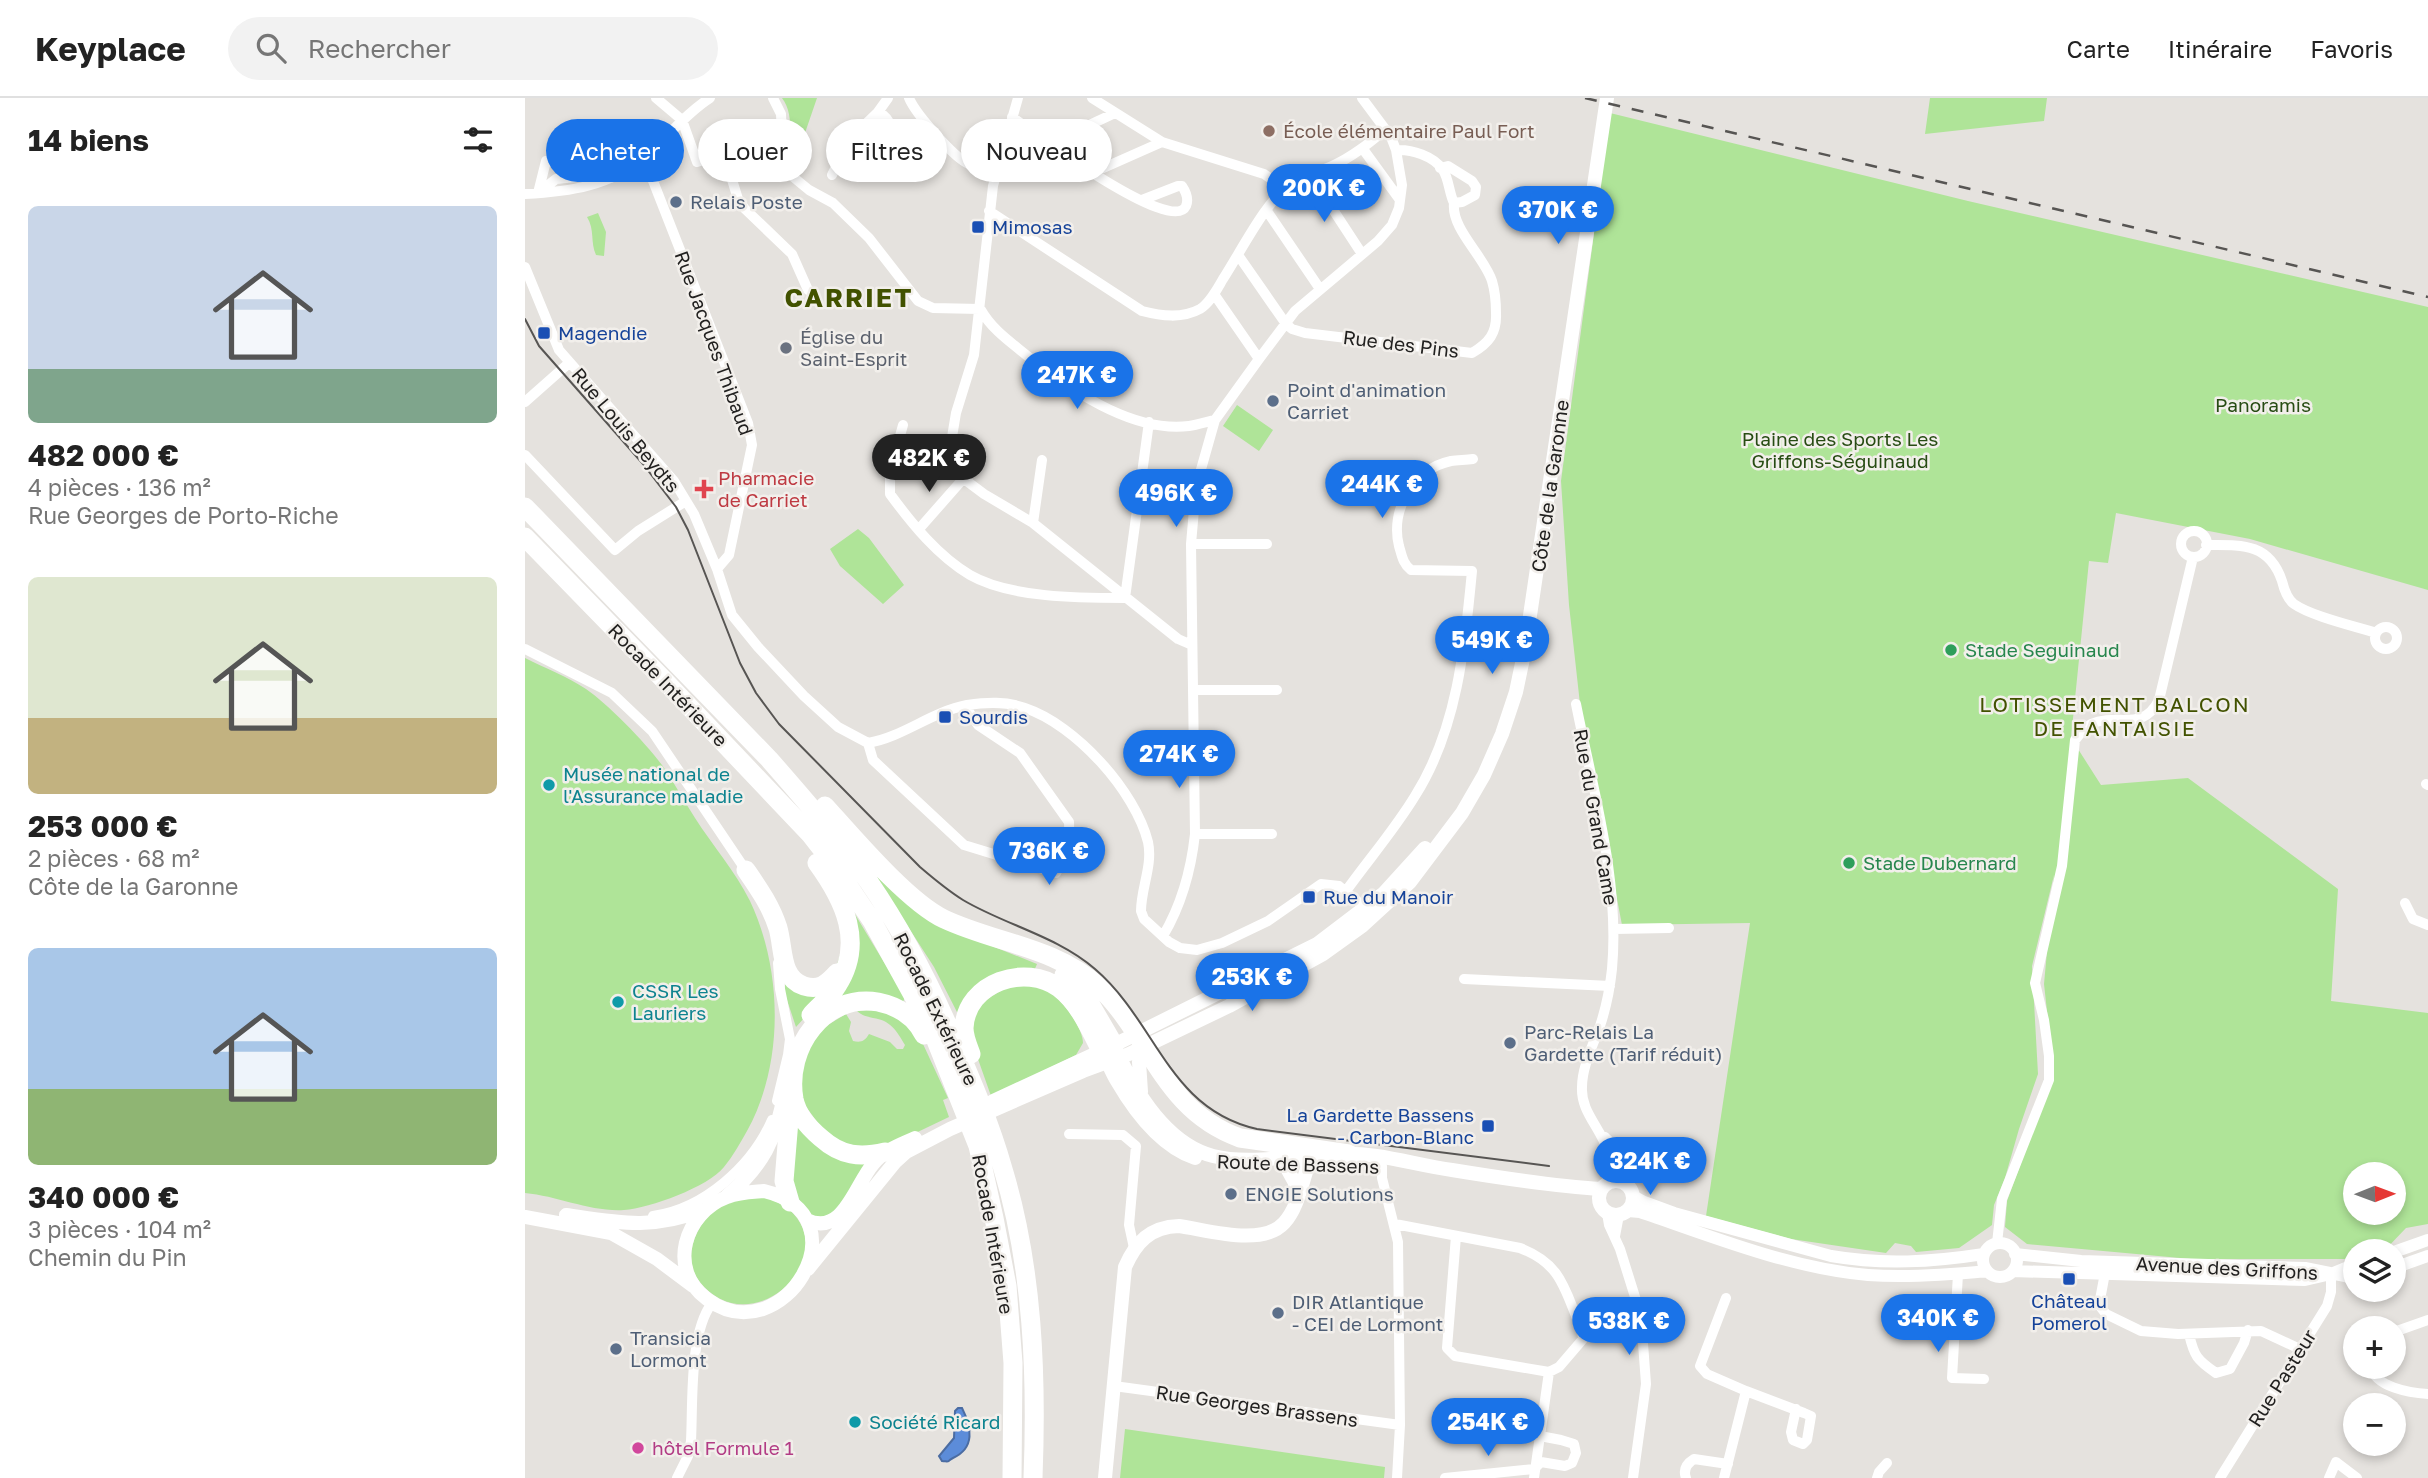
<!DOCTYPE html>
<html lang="fr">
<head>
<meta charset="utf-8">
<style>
  :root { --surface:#fff; --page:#f2f2f2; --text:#222; --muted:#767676; --line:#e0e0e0; --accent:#1a73e8 }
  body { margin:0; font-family:"Golos Text",sans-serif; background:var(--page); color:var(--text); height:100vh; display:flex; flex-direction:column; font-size:26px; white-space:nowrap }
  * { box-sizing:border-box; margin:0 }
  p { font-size:23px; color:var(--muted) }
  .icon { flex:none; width:38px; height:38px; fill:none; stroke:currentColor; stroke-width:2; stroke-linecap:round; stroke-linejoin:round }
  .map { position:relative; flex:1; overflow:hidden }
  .panel { display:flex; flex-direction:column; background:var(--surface); width:525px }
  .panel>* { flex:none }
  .banner { position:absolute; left:21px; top:21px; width:665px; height:63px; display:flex; gap:14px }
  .needle { width:46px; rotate:89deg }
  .controls { position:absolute; left:1818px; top:1064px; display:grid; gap:14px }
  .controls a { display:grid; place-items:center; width:63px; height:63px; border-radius:50%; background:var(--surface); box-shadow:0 4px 10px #0003; font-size:35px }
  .price { position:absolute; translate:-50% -60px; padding:0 16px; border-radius:24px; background:var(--accent); color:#fff; font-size:23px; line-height:46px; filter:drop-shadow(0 2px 4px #0008) }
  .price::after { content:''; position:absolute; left:50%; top:42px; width:21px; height:16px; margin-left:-10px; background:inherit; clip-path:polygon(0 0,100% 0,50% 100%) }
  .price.active { background:#222; color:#fff }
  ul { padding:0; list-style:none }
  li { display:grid; align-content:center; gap:14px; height:371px; padding:0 28px }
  li span { display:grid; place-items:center; height:217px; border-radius:10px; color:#555 }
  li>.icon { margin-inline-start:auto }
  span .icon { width:126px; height:126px; fill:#fffc; stroke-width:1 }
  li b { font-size:30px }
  h2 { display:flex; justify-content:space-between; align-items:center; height:84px; padding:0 28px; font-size:30px }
  .pill { padding:0 24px; border-radius:32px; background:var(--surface); box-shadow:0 4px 10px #0003; font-size:24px; line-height:63px }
  .pill.active { background:var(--accent); color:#fff }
  header { display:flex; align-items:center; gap:42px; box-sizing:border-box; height:98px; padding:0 35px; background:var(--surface); border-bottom:2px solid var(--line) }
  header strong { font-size:33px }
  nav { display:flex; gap:38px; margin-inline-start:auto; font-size:24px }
  .search { width:490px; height:63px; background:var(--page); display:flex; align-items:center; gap:18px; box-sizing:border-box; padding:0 24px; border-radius:38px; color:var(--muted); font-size:26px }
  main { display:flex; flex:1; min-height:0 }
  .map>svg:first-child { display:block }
  .green { fill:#afe498; fill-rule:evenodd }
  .water { fill:#5c8cd9; stroke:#4b6ca2; stroke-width:2 }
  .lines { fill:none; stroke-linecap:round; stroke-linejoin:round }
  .minor { stroke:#fff; stroke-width:10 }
  .tertiary { stroke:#fff; stroke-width:12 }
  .secondary { stroke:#fff; stroke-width:14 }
  .motorway { stroke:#fff; stroke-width:19 }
  .tram { stroke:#575553; stroke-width:2 }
  .rail { stroke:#575553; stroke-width:2.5; stroke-dasharray:12 12; stroke-linecap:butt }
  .education-dot { fill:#8d6e63; stroke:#f2efeb; stroke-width:2.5 }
  .service-dot { fill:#5c6f8a; stroke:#f2efeb; stroke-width:2.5 }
  .transit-dot { fill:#1a4fb4; stroke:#f2efeb; stroke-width:2.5 }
  .worship-dot { fill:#6b7280; stroke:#f2efeb; stroke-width:2.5 }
  .health-dot { fill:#e0444e; stroke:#f2efeb; stroke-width:2.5 }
  .leisure-dot { fill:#2e9e5b; stroke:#f2efeb; stroke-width:2.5 }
  .culture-dot { fill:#0f9aa8; stroke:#f2efeb; stroke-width:2.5 }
  .hotel-dot { fill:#d1479c; stroke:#f2efeb; stroke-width:2.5 }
  .labels { text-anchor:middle; stroke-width:5; stroke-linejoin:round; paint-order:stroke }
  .education-label { font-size:19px; fill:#785e54; stroke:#f2efeb; text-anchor:start }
  .service-label { font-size:19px; fill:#4e5e75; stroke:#f2efeb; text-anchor:start }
  .transit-label { font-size:19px; fill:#164399; stroke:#f2efeb; text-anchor:start }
  .worship-label { font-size:19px; fill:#5b616d; stroke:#f2efeb; text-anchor:start }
  .street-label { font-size:19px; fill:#222120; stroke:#f2efeb }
  .park-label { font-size:19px; fill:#274c13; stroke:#f2efeb }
  .health-label { font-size:19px; fill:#be3a42; stroke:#f2efeb; text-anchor:start }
  .leisure-label { font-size:19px; fill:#27864d; stroke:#f2efeb; text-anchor:start }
  .culture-label { font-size:19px; fill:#0d838f; stroke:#f2efeb; text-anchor:start }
  .hotel-label { font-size:19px; fill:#b23c85; stroke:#f2efeb; text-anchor:start }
  .neighbourhood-label { font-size:21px; letter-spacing:2px; fill:#425200; stroke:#f2efeb }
  .district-label { font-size:26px; font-weight:bold; letter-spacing:2px; fill:#425200; stroke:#f2efeb }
</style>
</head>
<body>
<header>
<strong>Keyplace</strong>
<div class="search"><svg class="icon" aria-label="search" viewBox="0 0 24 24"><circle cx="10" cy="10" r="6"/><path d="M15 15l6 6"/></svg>Rechercher</div>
<nav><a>Carte</a><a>Itinéraire</a><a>Favoris</a></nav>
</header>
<main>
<section class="panel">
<h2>14 biens<svg class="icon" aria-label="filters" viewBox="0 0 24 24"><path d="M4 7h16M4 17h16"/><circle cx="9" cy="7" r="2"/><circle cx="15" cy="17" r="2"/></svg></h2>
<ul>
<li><span style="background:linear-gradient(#c9d6e8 75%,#7fa58c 0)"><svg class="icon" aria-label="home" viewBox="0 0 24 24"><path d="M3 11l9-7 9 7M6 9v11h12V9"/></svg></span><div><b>482 000 €</b><p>4 pièces · 136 m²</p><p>Rue Georges de Porto-Riche</p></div></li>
<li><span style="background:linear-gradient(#dfe7d0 65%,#c2b280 0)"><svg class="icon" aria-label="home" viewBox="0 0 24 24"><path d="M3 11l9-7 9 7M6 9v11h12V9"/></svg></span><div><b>253 000 €</b><p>2 pièces · 68 m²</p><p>Côte de la Garonne</p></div></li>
<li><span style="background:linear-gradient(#a9c7e8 65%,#8fb573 0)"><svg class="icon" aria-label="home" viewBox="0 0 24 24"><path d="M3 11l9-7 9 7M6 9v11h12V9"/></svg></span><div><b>340 000 €</b><p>3 pièces · 104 m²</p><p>Chemin du Pin</p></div></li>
</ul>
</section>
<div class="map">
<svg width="1903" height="1380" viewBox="0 0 1903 1380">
  <rect width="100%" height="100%" fill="#e5e2de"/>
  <path class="green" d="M257 0H292L269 67C260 46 272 20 257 0Z
    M1405 0H1522L1519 23 1400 36Z
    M1085 15 1443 103 1903 209V492L1725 441 1591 415 1583 465 1564 463 1546 640 1576 687 1663 680 1813 791 1806 903 1903 915V1126L1881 1130 1859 1153H1830V1161H1666L1502 1146 1480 1129 1482 1103 1529 976 1519 886 1529 777 1507 868 1513 976 1494 1031 1480 1080 1469 1107 1467 1127 1434 1150 1391 1154 1386 1148 1370 1145 1361 1155 1266 1141 1181 1118 1225 825 1097 827 1055 606 1044 507 1036 383ZM1830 1076H1869V1115H1830Z
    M73 115 81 134 79 158 71 157C65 144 70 132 62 119Z
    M712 307 748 332 734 353 698 328Z
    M333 431 344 440 379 487 358 506 315 468 305 451Z
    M0 560C20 570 43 579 61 591 83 606 124 648 139 670 150 686 159 703 170 720 188 748 210 773 225 803 258 873 259 966 222 1033 215 1045 208 1058 199 1069 183 1089 125 1110 99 1112 65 1114 33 1098 0 1095Z
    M336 756 452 842 512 866 509 873 434 918 409 869Z
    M328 813 380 899 378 904 300 907Z
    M261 882 300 897 271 929 259 893Z
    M490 885C500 887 510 888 519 891 534 896 558 929 558 945L551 957 466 998 447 944 446 924 460 899Z
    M361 911 392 933 423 1000 418 1002 424 1019 357 1051 307 1044 273 998 272 982 291 934 321 916 326 924 324 933 328 943C336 945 340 943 344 936L365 944 372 951H378L380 947C372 933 365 922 348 920 341 918 338 918 332 913Z
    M273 1020 346 1061 307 1120 286 1118 264 1088Z
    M241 1099C248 1103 259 1106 265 1112 319 1164 223 1247 174 1183 156 1159 172 1124 194 1108 208 1099 226 1100 241 1099Z
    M600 1331 860 1369 859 1380H595Z"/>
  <path class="water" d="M433 1310H437C447 1330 450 1350 428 1360 420 1364 427 1364 417 1363L414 1358 429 1340 430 1313Z"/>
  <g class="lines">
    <path class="minor" d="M131 0 157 22 172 64 185 60 194 62 204 72 213 101 220 111 267 156 283 192
      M248 0 256 16 258 59 267 78 284 92 308 105 344 140 393 203 408 210 455 211
      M384 0C390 15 429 60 444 66 452 70 463 72 471 74
      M493 0 468 88 449 257 431 315 423 363V369L459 396 508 425 653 541 667 547
      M567 0 637 44 739 76 760 91
      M487 19C506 33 647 138 661 108 664 101 661 94 657 88H653L617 102
      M526 45 590 15
      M838 51 875 102
      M320 52C363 81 382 27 353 14
      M871 52C886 51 909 58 918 72 924 81 924 95 929 105L937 104 950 97 951 89 947 83 923 68 915 70
      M119 60 223 325 227 347 204 457 192 471
      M567 75 637 44
      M307 77 325 41 353 14 363 0
      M786 78 837 156
      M13 95 21 63 55 68 86 80
      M13 95 31 81 71 77
      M0 96C44 94 86 88 121 58 143 39 160 16 185 0
      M464 113 617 213C636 218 657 221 675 211 685 205 692 191 698 181 715 155 742 101 767 84 777 77 795 74 807 68 827 59 843 46 860 32
      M742 113 795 191
      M713 157 761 226 767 231 780 235 947 255C964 245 972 235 971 215 971 204 970 193 967 183 959 158 926 131 929 105
      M0 169 34 252 149 383 169 416 192 471 207 517 233 549 279 598 313 629 343 645
      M689 196 734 261
      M456 212C467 232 487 245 505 260 545 292 609 335 664 328 672 327 681 324 690 322
      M0 304 44 265
      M378 327 365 374V396C387 426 413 458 445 477 485 500 555 500 600 500L624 324
      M0 357 90 452 113 433 161 403
      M508 425 517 362
      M394 431 438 381
      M1656 446a13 13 0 1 1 26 0a13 13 0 1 1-26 0Z
      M666 446H742
      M1681 447C1715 447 1744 444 1757 483 1759 491 1762 501 1769 506 1786 518 1829 528 1851 535
      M1850 540a11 11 0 1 1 22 0a11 11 0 1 1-22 0Z
      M0 551 87 595 127 633 222 774
      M668 592H752
      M1051 606C1068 692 1095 783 1087 871 1085 890 1081 910 1075 928 1068 947 1057 969 1057 989 1055 1023 1093 1039 1084 1084
      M343 645C378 639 406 614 442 607 462 604 481 603 500 610 551 627 610 693 623 744 628 767 616 790 616 813L619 821 644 844 655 850 672 852 697 845 743 823 796 786 814 788 837 807 840 814
      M343 645 348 662 439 747 531 775C540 761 545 741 544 724L495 655 453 627 440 608
      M1901 686 1903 687
      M670 736H747
      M821 793C844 761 870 731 890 698 932 632 940 549 947 473L886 472C878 466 877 458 874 448 865 412 888 371 926 363 933 362 940 362 948 361
      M1880 805 1888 821 1903 827
      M1089 831 1144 830
      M638 838C657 806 666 773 670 736L666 446 671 389 690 322 734 261 770 213 853 143 867 127 874 110 877 87 871 52 866 39 837 0
      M939 881 1085 888
      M252 1003 263 957 265 941 255 891 253 865
      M544 1036 598 1037 611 1048 604 1127 609 1150
      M1080 1039C1094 1051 1096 1065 1095 1083
      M857 1068V1080L873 1144 875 1327 872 1380
      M1082 1115 1084 1127 1095 1151 1116 1218 1121 1286 1108 1380
      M128 1118C179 1111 227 1068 247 1022
      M870 1126 995 1150C1039 1167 1039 1193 1057 1232L1058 1241 1034 1269 1024 1274 1009 1380
      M931 1138 922 1250 930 1258 1024 1274
      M1090 1138 1094 1117
      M1472 1145 1477 1101 1524 982V958L1519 922 1510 885 1537 768 1550 642C1555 636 1559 630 1566 626 1593 614 1617 635 1634 602L1668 459
      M1580 1175 1574 1207 1581 1216 1616 1233 1653 1236 1736 1233 1775 1251
      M1433 1176 1427 1280 1459 1281
      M1869 1234 1903 1222
      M1664 1236C1669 1258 1672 1262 1691 1275L1705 1271 1719 1245 1723 1232
      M1846 1269C1850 1289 1885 1295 1903 1296
      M589 1288 875 1327
      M1221 1293 1279 1315 1286 1318 1282 1342 1278 1346 1268 1342 1266 1334 1271 1311
      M152 1380 163 1358 166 1343C168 1305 164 1235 187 1205
      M920 1380 1009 1371 1016 1364 1040 1368 1047 1365 1051 1355 1049 1346 1036 1342 1015 1338
      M1161 1380C1158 1372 1161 1366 1169 1361L1203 1366
      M1199 1380 1221 1293 1182 1276 1175 1268 1201 1200
      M1352 1380 1354 1374 1362 1365
      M1695 1380 1802 1208 1806 1194V1176
      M1804 1380 1811 1364 1832 1380"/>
    <path class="tertiary" d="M1108 1098 1119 1104 1149 1115 1306 1158C1358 1167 1407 1164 1459 1156
      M1103 1113 1115 1114C1189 1139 1264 1170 1343 1177 1383 1180 1422 1177 1462 1173
      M1458 1162a17 17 0 1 1 34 0a17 17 0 1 1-34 0Z
      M1869 1154 1903 1142
      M1490 1156 1556 1163 1780 1170 1830 1180
      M1869 1170 1903 1158
      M1488 1173 1780 1182 1806 1176 1830 1166"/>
    <path class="secondary" d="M592 954C611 995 642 1046 688 1058 720 1066 758 1059 791 1057
      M579 958C584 966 587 975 592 983 610 1014 635 1048 670 1060
      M616 994 614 964 617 951
      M468 1003 589 947 792 846 859 795 900 750
      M815 1056C852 1054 890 1067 927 1072 976 1080 1027 1088 1076 1091
      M759 1065 770 1085V1096
      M781 1065 827 1064
      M1074 1100a17 17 0 1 1 34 0a17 17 0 1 1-34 0Z
      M239 1093C343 1118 257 1257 182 1201 142 1172 159 1115 202 1099 214 1094 227 1094 239 1093Z
      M202 1098C237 1069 252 1040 259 996
      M41 1117C95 1125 126 1132 179 1112
      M0 1119 86 1135 132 1161 168 1188
      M282 1122C318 1139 330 1087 348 1066 359 1052 375 1047 390 1040
      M283 1171 370 1064 381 1054 425 1031 558 973 604 956 704 908 798 856 837 828 885 784 937 715 959 677 977 636 991 594 1000 551 1082 0
      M580 1380 600 1169C611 1144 625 1129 654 1128 683 1132 737 1149 759 1125 773 1110 777 1084 784 1065"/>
    <path class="motorway" d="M0 409 244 661C279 701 314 741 344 784 377 832 404 884 427 937 446 981 465 1025 478 1071 508 1170 512 1277 508 1380
      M0 439 139 582 285 736 310 768 347 823 406 930 453 1048 469 1120 482 1188 488 1265 487 1380
      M300 708C328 739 383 804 419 821 470 845 530 849 573 888 627 939 637 1012 715 1040L824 1056
      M221 772C234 791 246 808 253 830 259 851 255 880 279 888 294 893 302 886 312 875
      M539 877 557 892 589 947
      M286 917C295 907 306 899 312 888 340 845 319 802 292 765
      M446 956C443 948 439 939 439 930 441 884 501 865 534 890 554 905 565 931 576 953
      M360 1054C335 1060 316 1058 296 1040 284 1030 272 1016 269 1001 260 950 299 895 353 904 373 908 390 919 399 937
      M265 1104 259 1083 266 998"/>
    <path class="tram" d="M0 221 14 248 118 366 151 409 163 432 215 565 231 595 254 626 395 769C409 781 422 792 438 802 480 827 532 838 570 871 632 924 643 1011 732 1031L1024 1068"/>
    <path class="rail" d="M1060 0 1903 199"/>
  </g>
  <circle class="education-dot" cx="744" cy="33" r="7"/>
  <g class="service-dot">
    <circle cx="151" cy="104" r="7"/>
    <circle cx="748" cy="303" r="7"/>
    <circle cx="985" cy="945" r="7"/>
    <circle cx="706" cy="1096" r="7"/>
    <circle cx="753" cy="1215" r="7"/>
    <circle cx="91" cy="1251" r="7"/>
  </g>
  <g class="transit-dot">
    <rect x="446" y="122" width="14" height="14" rx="3.5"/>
    <rect x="12" y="228" width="14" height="14" rx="3.5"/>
    <rect x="413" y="612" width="14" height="14" rx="3.5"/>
    <rect x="777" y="792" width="14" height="14" rx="3.5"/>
    <rect x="956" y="1021" width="14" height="14" rx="3.5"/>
    <rect x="1537" y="1174" width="14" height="14" rx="3.5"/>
  </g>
  <circle class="worship-dot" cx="261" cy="250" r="7"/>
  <path class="health-dot" d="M175.5 380.5h7v7h7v7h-7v7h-7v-7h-7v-7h7z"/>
  <g class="leisure-dot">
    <circle cx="1426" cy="552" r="7"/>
    <circle cx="1324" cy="765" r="7"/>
  </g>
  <g class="culture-dot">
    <circle cx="24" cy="687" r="7"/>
    <circle cx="93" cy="904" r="7"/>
    <circle cx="330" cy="1324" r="7"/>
  </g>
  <circle class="hotel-dot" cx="113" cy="1350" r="7"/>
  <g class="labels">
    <g class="education-label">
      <text x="758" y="40">École élémentaire Paul Fort</text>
    </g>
    <g class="service-label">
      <text x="165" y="111">Relais Poste</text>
      <text x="762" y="299">Point d'animation<tspan x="762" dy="22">Carriet</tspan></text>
      <text x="999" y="941">Parc-Relais La<tspan x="999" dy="22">Gardette (Tarif réduit)</tspan></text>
      <text x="720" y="1103">ENGIE Solutions</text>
      <text x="767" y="1211">DIR Atlantique<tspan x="767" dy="22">- CEI de Lormont</tspan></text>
      <text x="105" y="1247">Transicia<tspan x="105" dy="22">Lormont</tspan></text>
    </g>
    <g class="transit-label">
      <text x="467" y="136">Mimosas</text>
      <text x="33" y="242">Magendie</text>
      <text x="434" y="626">Sourdis</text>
      <text x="798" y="806">Rue du Manoir</text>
      <text x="949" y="1024" text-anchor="end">La Gardette Bassens<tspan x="949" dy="22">- Carbon-Blanc</tspan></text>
      <text x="1544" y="1210" text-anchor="middle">Château<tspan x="1544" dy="22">Pomerol</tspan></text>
    </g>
    <g class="worship-label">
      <text x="275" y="246">Église du<tspan x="275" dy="22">Saint-Esprit</tspan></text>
    </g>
    <g class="street-label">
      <text transform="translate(189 245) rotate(70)" y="7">Rue Jacques Thibaud</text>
      <text transform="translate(876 246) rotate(7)" y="7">Rue des Pins</text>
      <text transform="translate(101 332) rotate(50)" y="7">Rue Louis Beydts</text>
      <text transform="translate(1025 388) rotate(-82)" y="7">Côte de la Garonne</text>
      <text transform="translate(143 587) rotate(46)" y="7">Rocade Intérieure</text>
      <text transform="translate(1071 719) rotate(80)" y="7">Rue du Grand Came</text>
      <text transform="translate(411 911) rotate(64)" y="7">Rocade Extérieure</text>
      <text transform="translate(773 1066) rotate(2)" y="7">Route de Bassens</text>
      <text transform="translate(468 1136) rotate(80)" y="7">Rocade Intérieure</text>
      <text transform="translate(1702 1170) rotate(3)" y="7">Avenue des Griffons</text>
      <text transform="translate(1757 1280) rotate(-58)" y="7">Rue Pasteur</text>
      <text transform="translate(732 1308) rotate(8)" y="7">Rue Georges Brassens</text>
    </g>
    <g class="park-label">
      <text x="1738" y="314">Panoramis</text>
      <text x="1315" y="348">Plaine des Sports Les<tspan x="1315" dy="22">Griffons-Séguinaud</tspan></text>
    </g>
    <g class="health-label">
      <text x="193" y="387">Pharmacie<tspan x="193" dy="22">de Carriet</tspan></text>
    </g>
    <g class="leisure-label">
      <text x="1440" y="559">Stade Seguinaud</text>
      <text x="1338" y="772">Stade Dubernard</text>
    </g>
    <g class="culture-label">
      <text x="38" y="683">Musée national de<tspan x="38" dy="22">l'Assurance maladie</tspan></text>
      <text x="107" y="900">CSSR Les<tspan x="107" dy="22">Lauriers</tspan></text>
      <text x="344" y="1331">Société Ricard</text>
    </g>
    <g class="hotel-label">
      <text x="127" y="1357">hôtel Formule 1</text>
    </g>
    <g class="neighbourhood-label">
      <text x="1590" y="614">LOTISSEMENT BALCON<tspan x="1590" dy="24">DE FANTAISIE</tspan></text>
    </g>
    <g class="district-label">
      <text x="324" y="209">CARRIET</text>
    </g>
  </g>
</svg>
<div class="controls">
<a><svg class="needle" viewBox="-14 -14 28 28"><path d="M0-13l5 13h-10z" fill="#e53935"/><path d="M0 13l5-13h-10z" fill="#767676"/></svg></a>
<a><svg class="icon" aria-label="layers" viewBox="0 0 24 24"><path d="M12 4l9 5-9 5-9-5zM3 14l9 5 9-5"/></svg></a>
<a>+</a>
<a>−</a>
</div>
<b class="price" style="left:799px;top:126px">200K €</b>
<b class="price" style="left:1033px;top:148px">370K €</b>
<b class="price" style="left:552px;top:313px">247K €</b>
<b class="price active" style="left:404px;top:396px">482K €</b>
<b class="price" style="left:857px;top:422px">244K €</b>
<b class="price" style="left:651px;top:431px">496K €</b>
<b class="price" style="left:967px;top:578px">549K €</b>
<b class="price" style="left:654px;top:692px">274K €</b>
<b class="price" style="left:524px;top:789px">736K €</b>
<b class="price" style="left:727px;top:915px">253K €</b>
<b class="price" style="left:1125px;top:1099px">324K €</b>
<b class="price" style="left:1413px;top:1256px">340K €</b>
<b class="price" style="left:1104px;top:1259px">538K €</b>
<b class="price" style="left:963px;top:1360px">254K €</b>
<div class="banner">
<a class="pill active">Acheter</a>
<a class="pill">Louer</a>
<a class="pill">Filtres</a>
<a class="pill">Nouveau</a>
</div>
</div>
</main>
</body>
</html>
